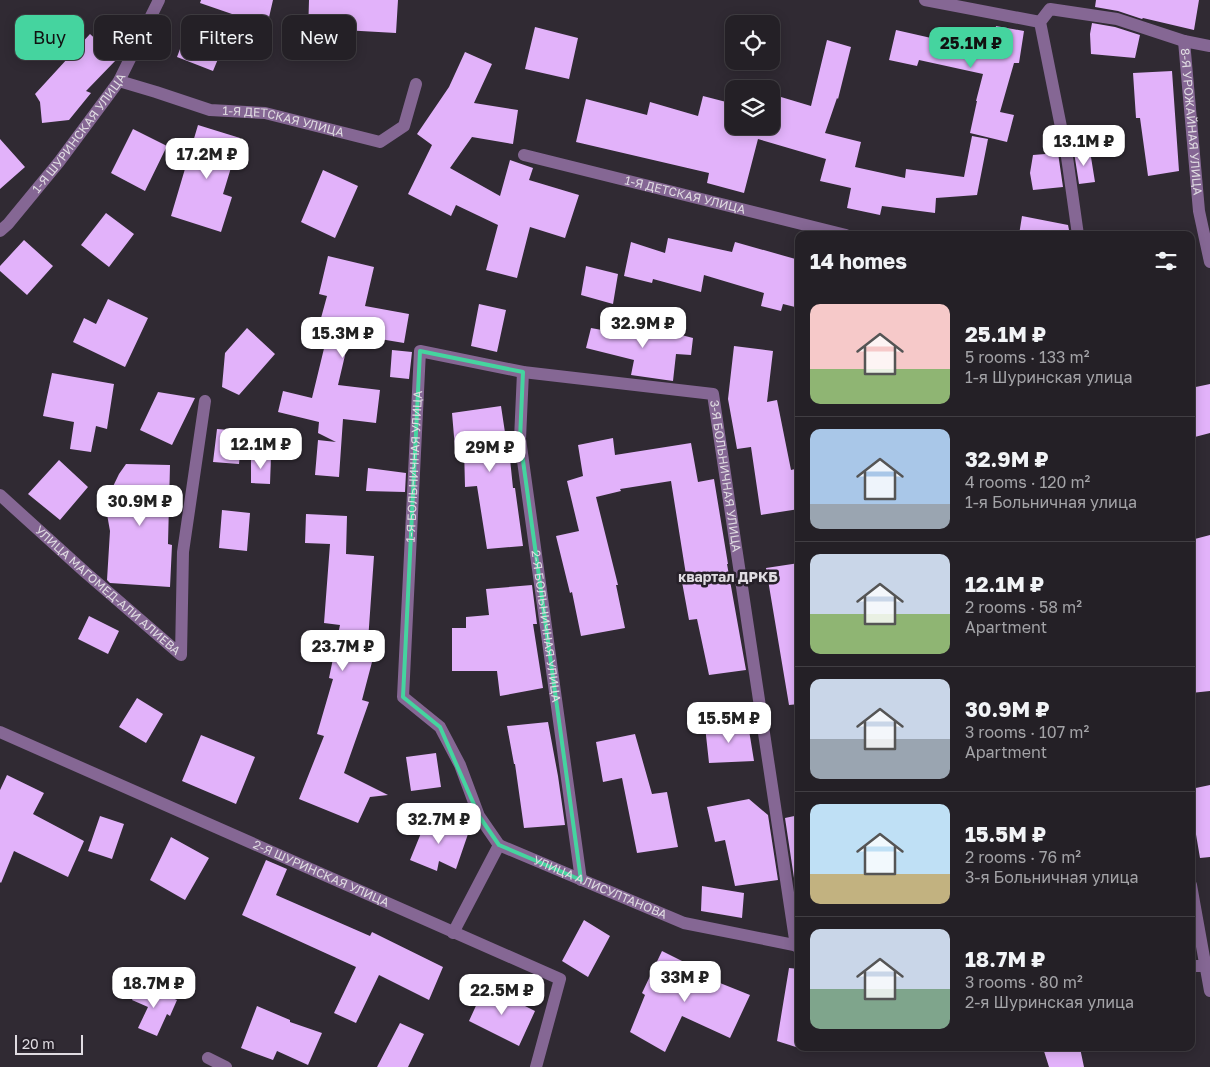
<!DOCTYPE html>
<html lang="en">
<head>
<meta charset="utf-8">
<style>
  :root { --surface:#242026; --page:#2c282e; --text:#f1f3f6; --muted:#a3a3a7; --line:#413e43; --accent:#45d49f }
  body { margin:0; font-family:"Golos Text",sans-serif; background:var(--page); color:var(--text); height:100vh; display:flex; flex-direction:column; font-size:19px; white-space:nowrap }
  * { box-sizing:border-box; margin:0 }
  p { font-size:16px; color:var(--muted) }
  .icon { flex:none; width:28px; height:28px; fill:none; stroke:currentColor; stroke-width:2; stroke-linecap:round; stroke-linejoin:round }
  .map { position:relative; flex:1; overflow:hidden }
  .drawer { position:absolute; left:795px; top:231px; width:400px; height:820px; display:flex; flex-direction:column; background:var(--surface); border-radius:10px; box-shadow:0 2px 12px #0003,0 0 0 1px var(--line) }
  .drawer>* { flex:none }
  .hud { position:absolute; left:15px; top:15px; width:475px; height:45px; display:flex; gap:10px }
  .fabs { position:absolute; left:725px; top:15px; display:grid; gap:10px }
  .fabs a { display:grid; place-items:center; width:55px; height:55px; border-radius:10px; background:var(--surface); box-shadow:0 2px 12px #0003,0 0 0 1px var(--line); font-size:25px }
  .scale { position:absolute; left:15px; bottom:12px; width:68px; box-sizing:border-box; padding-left:5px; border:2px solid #e0dce2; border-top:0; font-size:14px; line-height:18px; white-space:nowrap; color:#e0dce2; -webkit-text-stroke:4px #262029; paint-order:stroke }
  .price { position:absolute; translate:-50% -42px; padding:0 11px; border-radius:10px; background:#fff; color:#222; font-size:16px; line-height:32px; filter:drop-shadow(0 1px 2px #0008) }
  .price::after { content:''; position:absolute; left:50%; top:30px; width:15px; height:11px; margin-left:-8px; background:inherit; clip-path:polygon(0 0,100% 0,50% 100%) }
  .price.selected { background:var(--accent); color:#111 }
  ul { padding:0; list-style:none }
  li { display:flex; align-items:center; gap:15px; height:125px; padding:0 15px }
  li+li { border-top:1px solid var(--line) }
  li span { display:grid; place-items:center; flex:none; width:140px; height:100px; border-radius:10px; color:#555 }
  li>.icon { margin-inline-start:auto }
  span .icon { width:60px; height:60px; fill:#fffc; stroke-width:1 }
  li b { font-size:21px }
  h2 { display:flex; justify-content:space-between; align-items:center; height:60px; padding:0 15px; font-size:21px }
  .pill { padding:0 18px; border-radius:10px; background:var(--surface); box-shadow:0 2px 12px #0003,0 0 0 1px var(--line); font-size:18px; line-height:45px }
  .pill.selected { background:var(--accent); color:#111 }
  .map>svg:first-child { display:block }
  .building { fill:#e2b2fa }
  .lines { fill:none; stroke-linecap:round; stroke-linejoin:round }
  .minor { stroke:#856794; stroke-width:12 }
  .marked { fill:none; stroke:#45d49f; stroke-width:4; stroke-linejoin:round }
  .labels { text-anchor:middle; stroke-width:5; stroke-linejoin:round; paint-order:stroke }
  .street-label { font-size:12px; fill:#e0dce2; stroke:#262029 }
  .neighbourhood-label { font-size:14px; font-weight:bold; fill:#e0dce2; stroke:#262029 }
</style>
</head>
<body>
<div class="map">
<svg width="1210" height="1067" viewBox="0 0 1210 1067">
  <rect width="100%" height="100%" fill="#302a33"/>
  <path class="building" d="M201 0H273L267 26 200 3Z
    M309 0H398L396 33 343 30V40L308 35Z
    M1096 0H1199L1194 30 1143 18 1142 19 1118 11 1095 7Z
    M191 20 228 35 213 71 177 57Z
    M1092 23 1115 27 1140 35 1135 58 1091 54 1090 34Z
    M996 26 1024 31 1019 63H1014L1000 112 1014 115 1007 142 970 133 977 101H976L983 74 919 60 917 66 889 60 896 30 940 40 943 28 994 40Z
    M535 27 578 38 569 79 525 69Z
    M90 34 117 59 86 91 91 93 69 120 42 123 40 102 35 94Z
    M827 40 851 47 838 99 837 98 825 133 861 142 855 167 905 178 906 169 964 177 972 136 988 139 977 195 936 198 935 213 882 206 880 215 847 208 851 188 820 181 826 159 758 139 744 193 707 183 709 173 576 142 586 99 647 115 650 102 698 116 703 96 734 104V126H771V94L811 106Z
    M465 52 492 64 474 103 518 110 513 144 472 137 450 168 500 196 510 160 533 168 529 180 579 195 565 238 530 227 517 278 486 270 498 225 456 205 451 216 408 194 432 145 417 134 449 87Z
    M1172 71 1179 171 1148 176 1140 118H1136L1133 73Z
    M198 125 240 138 223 194 232 197 221 232 171 216Z
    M133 129 167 146 145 191 111 173Z
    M0 139 25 167 0 189Z
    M1090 151 1095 182 1079 184 1074 152Z
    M1058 153 1063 187 1033 190 1030 173 1033 155Z
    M323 170 358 186 335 238 301 222Z
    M106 213 134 234 109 267 81 245Z
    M1022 216 1068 225 1070 235H1019Z
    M668 238 732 252 735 242 799 260V308L783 304 781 311 761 306 764 293 704 275 701 292 653 279 652 283 624 276 631 242 665 253Z
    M24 240 53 266 27 295 0 271V266Z
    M328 256 374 267 365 306 409 314 404 343 350 334 338 385 380 390 376 423 343 419 339 477 315 475 318 440 336 442 318 433 319 422 278 412 283 391 312 398 328 332 318 329 327 296 319 294Z
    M586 266 618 274 613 304 581 295Z
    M108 299 148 318 125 367 73 342 84 318 96 324Z
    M479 304 506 310 497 352 471 346Z
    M627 321 693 338 691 355 676 354 673 381 631 375 634 360 586 348 591 328 624 334Z
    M247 328 275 354 239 395 222 387 225 353Z
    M734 346 773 351 767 402 777 400 791 470 799 468V509L761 515 751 447 737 449 728 399Z
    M392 350 412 352 409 379 390 377Z
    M52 373 114 384 107 429 96 426 91 452 70 449 74 422 43 416Z
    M1210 384V433L1191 438V388Z
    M158 392 195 398 172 445 140 430Z
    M501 406 509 459H510L513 488H515L523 546 487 549 477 486 465 487 464 447 455 448 452 413Z
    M217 429 242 431 239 464 213 462Z
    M613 438 615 455 691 443 698 482 714 479 728 564H727L746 670 709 675 697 619 689 620 682 582 687 581 671 481 620 489 621 491 596 497 618 585H616L625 628 581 636 572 592 570 593 556 536 579 531 567 481 583 476 578 445Z
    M251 456H271L270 484 251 483Z
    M59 460 88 487 60 520 28 494Z
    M126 464 170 465 168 544 172 545 170 587 110 583 107 580 110 531 105 503 119 474Z
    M368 468 406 473 405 492 366 491Z
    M222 510 250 513 247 551 219 548Z
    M306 514 347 516 346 554 374 556 368 641 377 643 362 700 369 702 344 773 388 795 370 797 358 823 299 799 324 736 317 734 333 679 329 678 340 625 324 623 330 544 305 543Z
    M1210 535V691L1191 693V540Z
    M799 563V704L789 705 766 568Z
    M532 585 537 624H533L543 688 500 696 497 671H452V628H466V617L489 615 486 589Z
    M89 616 119 631 108 654 78 639Z
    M137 698 163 714 146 743 119 727Z
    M548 722 558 776 565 825 524 828 515 764H514L507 726Z
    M748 724 754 761 709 763 705 726Z
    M635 734 652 794 667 792 678 847 637 853 622 778 603 782 596 742Z
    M201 735 255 757 236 804 182 781Z
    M436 753 441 787 411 791 406 757Z
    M7 775 44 793 33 814 84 841 68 877 14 851 1 883 0 882V790Z
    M1210 785V857L1200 858 1191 805V789Z
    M749 799 768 815 778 880 735 886 725 840 715 842 707 807Z
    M799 815V877L794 878 785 818Z
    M100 816 124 824 112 859 88 851Z
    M428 816 468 834 456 869 439 861 437 871 410 860Z
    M171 837 209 858 185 900 150 880Z
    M266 860 287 869 276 895 370 936 372 932 443 967 429 1000 379 975 356 1023 334 1013 356 967 242 915Z
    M702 886 744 893 742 918 701 911Z
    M584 920 610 936 588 977 562 961Z
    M662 951 702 971 700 975 750 995 730 1038 682 1016 665 1052 630 1032 645 995 642 993Z
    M789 968 799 969V1048L777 1041Z
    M139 984 177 1000 170 1016 167 1014 157 1036 138 1028 148 1007 132 1000Z
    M485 986 535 1011 519 1046 469 1021Z
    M257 1006 290 1020V1022L322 1033 308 1065 277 1051 273 1060 241 1048Z
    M400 1023 424 1034 408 1067H377Z
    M1043 1048H1080L1084 1067H1049Z"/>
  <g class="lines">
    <g class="minor">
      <path d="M925 0 1040 22"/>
      <path id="s1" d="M1184 41 1199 211 1210 262"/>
      <path id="s2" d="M119 81 156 92 210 110 265 113 380 142 404 126 416 84"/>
      <path id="s3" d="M524 155 846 235"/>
      <path id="s4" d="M0 231 8 224 59 162 119 81 159 0"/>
      <path d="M1078 235 1067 157 1040 22 1050 9 1117 19 1184 41 1210 46"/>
      <path id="s5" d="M523 372 520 439 581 880"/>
      <path id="s6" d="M0 495 85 572 181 655 183 552 205 401"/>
      <path id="s7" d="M0 732 560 979 536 1067"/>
      <path id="s8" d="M499 845 479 816 460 765 440 727 403 697 420 351 523 372 713 394 796 946"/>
      <path d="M1191 885 1210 991"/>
      <path id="s9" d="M453 933 499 845 684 923 799 946"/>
      <path d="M1191 966H1206"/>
      <path d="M208 1058 226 1067"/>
    </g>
  </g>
  <path class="marked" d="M420 351 523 372 520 439 581 880 499 845 479 816 440 727 403 697Z"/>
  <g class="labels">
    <g class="street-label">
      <text dy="4" stroke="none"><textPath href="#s2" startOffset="170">1-Я ДЕТСКАЯ УЛИЦА</textPath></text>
      <text dy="4" stroke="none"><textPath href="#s1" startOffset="81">8-Я УРОЖАЙНАЯ УЛИЦА</textPath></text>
      <text dy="4" stroke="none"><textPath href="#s4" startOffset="126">1-Я ШУРИНСКАЯ УЛИЦА</textPath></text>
      <text dy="4" stroke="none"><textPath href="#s3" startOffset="166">1-Я ДЕТСКАЯ УЛИЦА</textPath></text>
      <text dy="4" stroke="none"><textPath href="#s8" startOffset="411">1-Я БОЛЬНИЧНАЯ УЛИЦА</textPath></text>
      <text dy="4" stroke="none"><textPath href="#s8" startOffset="906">3-Я БОЛЬНИЧНАЯ УЛИЦА</textPath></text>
      <text dy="4" stroke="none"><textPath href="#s6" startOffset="144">УЛИЦА МАГОМЕД-АЛИ АЛИЕВА</textPath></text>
      <text dy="4" stroke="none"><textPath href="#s5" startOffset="256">2-Я БОЛЬНИЧНАЯ УЛИЦА</textPath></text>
      <text dy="4" stroke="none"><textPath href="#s7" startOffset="351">2-Я ШУРИНСКАЯ УЛИЦА</textPath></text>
      <text dy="4" stroke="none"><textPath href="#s9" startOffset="209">УЛИЦА АЛИСУЛТАНОВА</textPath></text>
    </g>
    <g class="neighbourhood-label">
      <text x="728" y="582">квартал ДРКБ</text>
    </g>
  </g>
</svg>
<div class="fabs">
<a><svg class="icon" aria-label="locate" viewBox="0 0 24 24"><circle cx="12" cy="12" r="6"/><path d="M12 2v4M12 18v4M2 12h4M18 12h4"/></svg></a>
<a><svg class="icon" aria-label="layers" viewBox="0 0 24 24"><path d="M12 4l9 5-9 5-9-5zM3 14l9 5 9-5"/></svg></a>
</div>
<div class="scale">20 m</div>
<b class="price selected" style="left:971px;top:69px">25.1M ₽</b>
<b class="price" style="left:1084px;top:167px">13.1M ₽</b>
<b class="price" style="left:207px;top:180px">17.2M ₽</b>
<b class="price" style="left:643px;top:349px">32.9M ₽</b>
<b class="price" style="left:343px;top:359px">15.3M ₽</b>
<b class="price" style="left:261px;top:470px">12.1M ₽</b>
<b class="price" style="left:490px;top:473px">29M ₽</b>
<b class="price" style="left:140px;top:527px">30.9M ₽</b>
<b class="price" style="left:343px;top:672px">23.7M ₽</b>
<b class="price" style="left:729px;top:744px">15.5M ₽</b>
<b class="price" style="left:439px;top:845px">32.7M ₽</b>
<b class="price" style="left:685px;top:1003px">33M ₽</b>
<b class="price" style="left:154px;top:1009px">18.7M ₽</b>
<b class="price" style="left:502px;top:1016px">22.5M ₽</b>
<div class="hud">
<a class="pill selected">Buy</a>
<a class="pill">Rent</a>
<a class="pill">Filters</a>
<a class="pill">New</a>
</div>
<section class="drawer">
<h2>14 homes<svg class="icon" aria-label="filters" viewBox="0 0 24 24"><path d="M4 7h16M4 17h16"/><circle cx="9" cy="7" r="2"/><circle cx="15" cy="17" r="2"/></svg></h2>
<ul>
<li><span style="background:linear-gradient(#f6c9c9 65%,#8fb573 0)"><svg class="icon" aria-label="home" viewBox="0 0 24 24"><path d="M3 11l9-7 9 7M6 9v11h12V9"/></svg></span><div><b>25.1M ₽</b><p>5 rooms · 133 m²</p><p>1-я Шуринская улица</p></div></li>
<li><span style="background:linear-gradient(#a9c7e8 75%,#9aa5b1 0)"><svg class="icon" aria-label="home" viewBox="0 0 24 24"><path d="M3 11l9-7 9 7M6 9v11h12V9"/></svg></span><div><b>32.9M ₽</b><p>4 rooms · 120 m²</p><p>1-я Больничная улица</p></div></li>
<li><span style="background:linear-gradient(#c9d6e8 60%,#8fb573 0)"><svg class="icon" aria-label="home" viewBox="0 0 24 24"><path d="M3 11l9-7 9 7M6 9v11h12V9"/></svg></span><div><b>12.1M ₽</b><p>2 rooms · 58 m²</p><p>Apartment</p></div></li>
<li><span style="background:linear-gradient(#c9d6e8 60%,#9aa5b1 0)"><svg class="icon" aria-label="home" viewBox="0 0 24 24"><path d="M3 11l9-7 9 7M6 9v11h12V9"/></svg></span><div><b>30.9M ₽</b><p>3 rooms · 107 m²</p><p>Apartment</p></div></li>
<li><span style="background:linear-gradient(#bfe0f5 70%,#c2b280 0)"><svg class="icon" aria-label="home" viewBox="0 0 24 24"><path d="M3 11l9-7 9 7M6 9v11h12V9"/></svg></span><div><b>15.5M ₽</b><p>2 rooms · 76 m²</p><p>3-я Больничная улица</p></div></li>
<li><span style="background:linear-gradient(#c9d6e8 60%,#7fa58c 0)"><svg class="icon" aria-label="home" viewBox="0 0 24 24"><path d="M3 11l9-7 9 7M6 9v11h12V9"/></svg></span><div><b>18.7M ₽</b><p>3 rooms · 80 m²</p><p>2-я Шуринская улица</p></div></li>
</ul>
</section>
</div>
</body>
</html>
